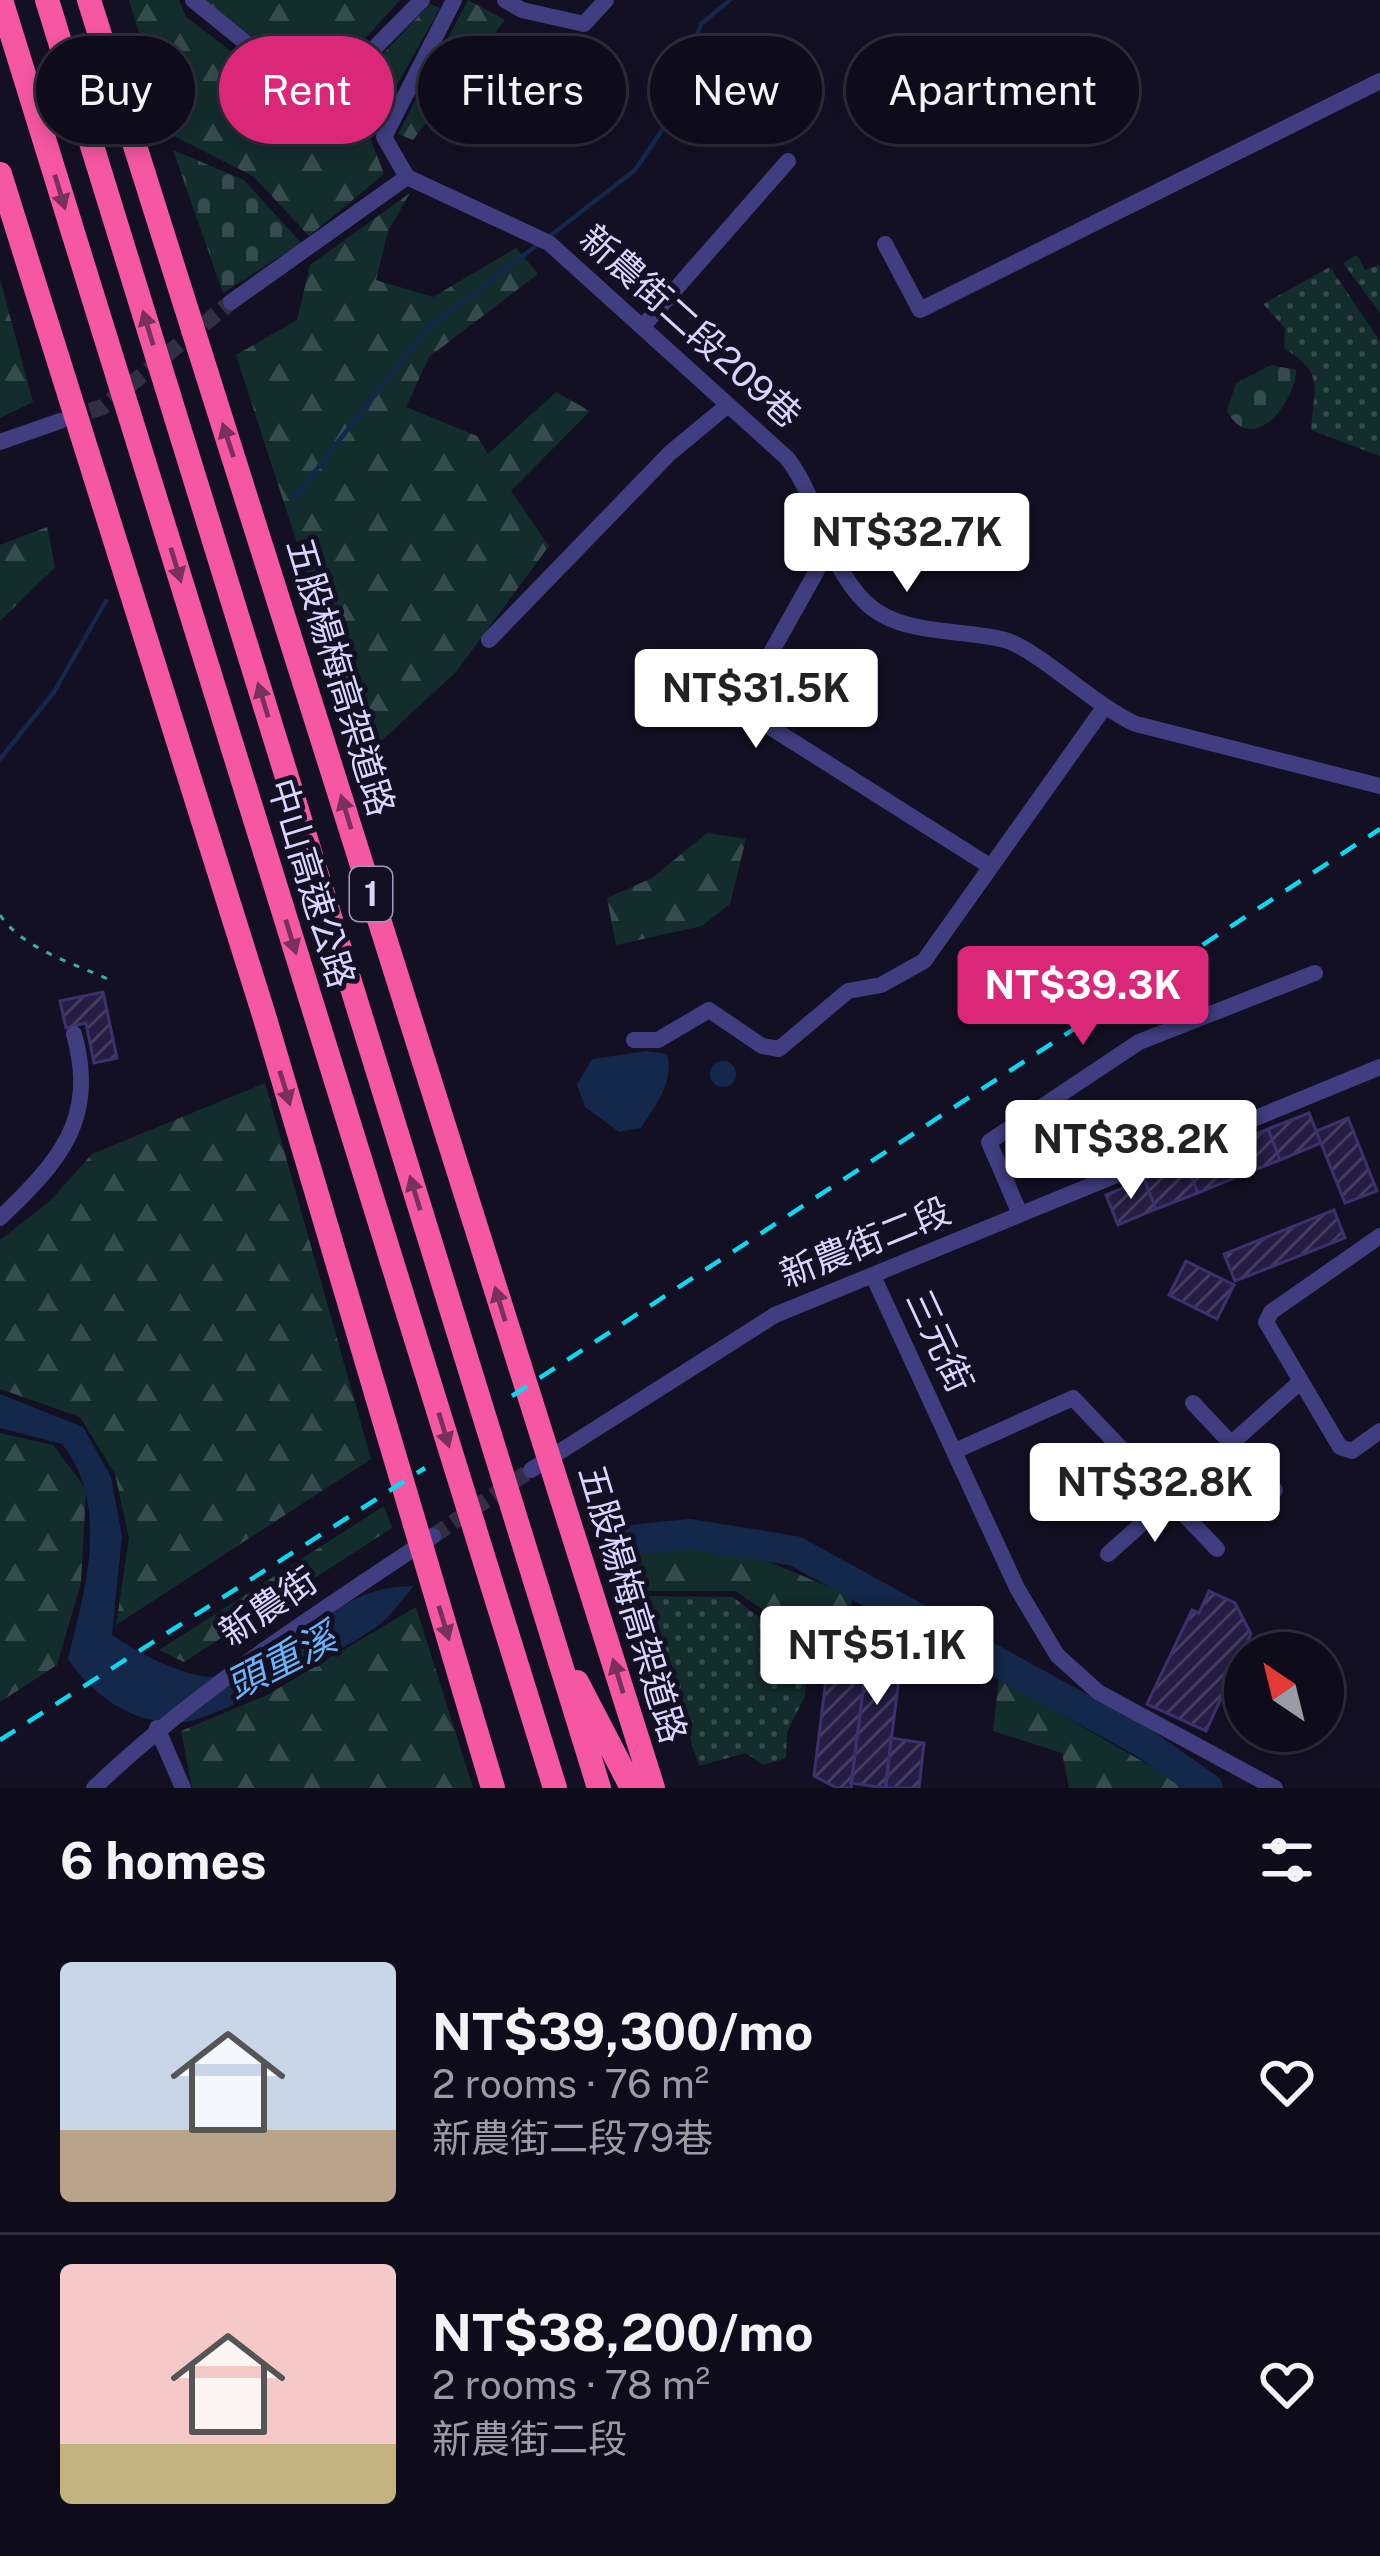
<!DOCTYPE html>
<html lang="en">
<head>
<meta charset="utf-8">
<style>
  :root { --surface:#0e0c1b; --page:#171524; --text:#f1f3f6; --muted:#9b9ba3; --line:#2e2c3a; --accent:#db2777 }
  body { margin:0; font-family:"Public Sans","Noto Sans TC",sans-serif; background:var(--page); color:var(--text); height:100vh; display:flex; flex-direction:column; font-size:45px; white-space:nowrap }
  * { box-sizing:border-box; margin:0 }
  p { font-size:39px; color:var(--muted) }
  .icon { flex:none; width:66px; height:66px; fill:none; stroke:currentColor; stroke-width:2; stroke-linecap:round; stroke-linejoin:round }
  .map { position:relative; height:1788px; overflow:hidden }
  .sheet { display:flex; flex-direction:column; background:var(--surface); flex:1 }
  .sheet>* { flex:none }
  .banner { position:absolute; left:36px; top:36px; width:1308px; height:108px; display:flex; gap:24px }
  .needle { width:78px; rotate:325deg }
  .tools { position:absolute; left:1224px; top:1632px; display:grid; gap:24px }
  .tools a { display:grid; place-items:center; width:120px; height:120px; border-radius:50%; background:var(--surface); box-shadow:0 6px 18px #0003,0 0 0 3px var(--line); font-size:60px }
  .price { position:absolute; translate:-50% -102px; padding:0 27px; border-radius:12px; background:#fff; color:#222; font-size:39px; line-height:78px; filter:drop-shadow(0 3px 6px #0008) }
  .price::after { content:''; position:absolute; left:50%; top:72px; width:36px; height:27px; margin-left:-18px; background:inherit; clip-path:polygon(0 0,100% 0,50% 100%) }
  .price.selected { background:var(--accent); color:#fff }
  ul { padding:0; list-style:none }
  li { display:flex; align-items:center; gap:36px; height:300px; padding:0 60px }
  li+li { border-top:3px solid var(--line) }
  li span { display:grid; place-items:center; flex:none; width:336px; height:240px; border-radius:12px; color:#555 }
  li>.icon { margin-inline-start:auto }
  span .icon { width:144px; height:144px; fill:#fffc; stroke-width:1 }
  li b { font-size:51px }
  h2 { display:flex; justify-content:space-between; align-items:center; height:144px; padding:0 60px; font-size:51px }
  .pill { padding:0 42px; border-radius:54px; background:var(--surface); box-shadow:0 6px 18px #0003,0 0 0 3px var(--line); font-size:42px; line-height:108px }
  .pill.selected { background:var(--accent); color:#fff }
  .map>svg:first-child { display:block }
  .grass { fill:url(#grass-dots) }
  .forest { fill:url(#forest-firs) }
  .cemetery { fill:url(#cemetery-stones) }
  .water { fill:#13284a }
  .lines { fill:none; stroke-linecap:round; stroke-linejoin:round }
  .stream { stroke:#13284a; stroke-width:4.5 }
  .river { stroke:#13284a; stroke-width:30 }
  .building { fill:url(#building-hatch); stroke:#3d306e; stroke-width:3 }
  .minor-tunnel { stroke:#312e45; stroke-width:16; stroke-dasharray:16 8; stroke-linecap:butt }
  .path { stroke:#36afa8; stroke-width:3; stroke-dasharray:6 9; stroke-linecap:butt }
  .minor { stroke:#403e80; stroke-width:16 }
  .highway { stroke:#f557a2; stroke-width:24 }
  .rail { stroke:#0ed8ef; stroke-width:4.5; stroke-dasharray:18 15; stroke-linecap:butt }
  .oneway { fill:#79305d }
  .labels { text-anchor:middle; stroke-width:10; stroke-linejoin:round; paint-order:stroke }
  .shield { fill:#131024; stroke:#9e9abc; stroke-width:3 }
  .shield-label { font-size:33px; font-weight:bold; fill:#dad5fd }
  .street-label { font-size:36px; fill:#dad5fd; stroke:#131024 }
  .water-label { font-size:39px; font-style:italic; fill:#69b4f6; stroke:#131024 }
</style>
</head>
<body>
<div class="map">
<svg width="1380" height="1788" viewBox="0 0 1380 1788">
  <defs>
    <pattern id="grass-dots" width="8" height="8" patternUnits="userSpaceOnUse" patternTransform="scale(3)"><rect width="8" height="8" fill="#132d2c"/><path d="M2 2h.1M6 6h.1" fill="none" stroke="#354b4c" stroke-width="1.8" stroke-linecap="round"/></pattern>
    <pattern id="forest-firs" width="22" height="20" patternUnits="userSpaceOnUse" patternTransform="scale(3)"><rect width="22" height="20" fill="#132d2c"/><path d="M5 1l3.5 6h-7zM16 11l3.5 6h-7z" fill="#354b4c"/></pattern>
    <pattern id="cemetery-stones" width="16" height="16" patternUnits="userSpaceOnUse" patternTransform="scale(3)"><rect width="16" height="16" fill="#132d2c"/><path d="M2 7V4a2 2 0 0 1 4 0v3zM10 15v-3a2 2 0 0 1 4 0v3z" fill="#354b4c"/></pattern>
    <pattern id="building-hatch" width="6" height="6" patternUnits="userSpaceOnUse" patternTransform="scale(3)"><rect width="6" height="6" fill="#251d43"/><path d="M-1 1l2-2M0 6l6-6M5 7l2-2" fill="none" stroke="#443d5f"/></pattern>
  </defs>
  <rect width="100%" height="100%" fill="#131024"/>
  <path class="grass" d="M1357 255 1365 270 1380 265V313L1343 263Z
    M1330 267 1380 341V456L1311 430C1314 385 1325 374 1284 348L1285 328 1263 304Z
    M644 1596 733 1597 773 1628 811 1634 805 1696 787 1732 786 1758 763 1765 746 1753 699 1766Z"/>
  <path class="forest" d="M129 0H179L186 17 321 119 430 4 440 8 369 135 384 174 309 236 253 176 170 134Z
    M205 0H400L327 80H307Z
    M468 0 505 20 413 140 398 134Z
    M410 193 388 231 376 280 433 297 516 248 538 274 429 357 406 407 477 436 488 454 556 392 590 411 511 491 549 546 456 672 366 755 236 355 297 320 310 265Z
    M0 279 33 402 0 418Z
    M47 527 55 567 0 621V545Z
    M707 833 746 839 730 904 702 926 616 945 607 898 652 878Z
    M265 1083 371 1459 116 1625 129 1538 115 1474 80 1417 0 1389V1240L50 1201 92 1154Z
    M0 1433 53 1445 86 1489 81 1583 57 1665 0 1702Z
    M384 1506 392 1528 184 1662 159 1650Z
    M707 1546 762 1559 853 1597 835 1664 818 1667 819 1626 780 1622 736 1591H641L626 1552Z
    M416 1607 473 1788H192L181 1731 267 1695Z
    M999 1678 1188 1788H1069L1062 1753 993 1731Z"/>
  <path class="cemetery" d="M173 150 244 180 301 243 223 293Z
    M1271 365 1296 370C1296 402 1252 458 1227 411L1236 383Z"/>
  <path class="water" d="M646 1051 667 1054C675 1081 655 1106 641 1128L619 1132 585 1107 577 1085 592 1059Z
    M710 1074a13 13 0 1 1 26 0a13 13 0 1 1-26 0Z
    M0 1394 83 1427 111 1477 122 1536 112 1635C292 1754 280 1586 414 1586 402 1599 391 1617 376 1627 344 1650 221 1717 185 1722 136 1727 93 1696 68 1659 85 1589 111 1506 62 1444L0 1428Z"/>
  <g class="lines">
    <path class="stream" d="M550 236 635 170 668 121 701 24 730 0
      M293 499 428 328 541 242
      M0 759 54 692 106 601"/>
    <path class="river" d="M621 1541 690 1534 795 1551 1141 1741 1208 1788"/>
  </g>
  <path class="building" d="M103 992 117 1058 94 1063 86 1023 66 1028 60 1001Z
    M1309 1113 1321 1143 1280 1160 1268 1129Z
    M1348 1118 1377 1191 1345 1203 1316 1131Z
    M1268 1129 1280 1160 1239 1176 1227 1146Z
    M1227 1146 1239 1176 1198 1193 1185 1162Z
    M1185 1162 1198 1193 1156 1209 1144 1179Z
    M1144 1179 1156 1209 1118 1225 1106 1195Z
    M1334 1210 1345 1238 1235 1281 1224 1254Z
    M1186 1261 1234 1285 1217 1319 1169 1295Z
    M1209 1591 1235 1603 1251 1634 1206 1731 1147 1704 1192 1610 1199 1613Z
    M863 1634 904 1640 885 1788 851 1783 865 1675 857 1674Z
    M827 1671 865 1675 851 1788H837L814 1776Z
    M891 1738 924 1743 919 1788H886Z"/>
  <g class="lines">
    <path class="minor-tunnel" d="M67 418 103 407 231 302
      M433 1536 531 1470"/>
    <path class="path" d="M0 915C23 949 73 963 110 980"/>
    <path class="minor" d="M193 0 320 103 422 0
      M505 0 522 10 584 24 606 0
      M407 177 549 243 787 458C821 502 824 561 865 602 901 637 961 628 1005 640 1037 649 1095 706 1136 724L1380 786
      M407 177 384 137 454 0
      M885 244 920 310 1380 81
      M231 302 407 177
      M644 325 788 161
      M0 442 60 421
      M829 549 740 708 988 865
      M489 640 670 453 728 405
      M634 1040H658L709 1010 762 1046 779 1049 848 991 881 985 924 961 1103 709
      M1020 1214 989 1142 1139 1042 1315 973
      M0 1218C59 1162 98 1119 74 1034
      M1380 1236 1271 1312 1266 1322 1340 1447 1352 1451 1380 1431
      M873 1276 1017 1588 1057 1655 1098 1692 1275 1788
      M1193 1403 1275 1490
      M955 1451 1073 1398 1217 1549
      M531 1470 775 1315 1380 1067
      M1108 1554 1300 1382
      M157 1728 183 1788
      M94 1788C197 1690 314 1615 433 1536"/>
    <path class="highway" d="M1 0 555 1788
      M47 0 599 1788
      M89 0 653 1788
      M0 174 263 1012 493 1788
      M577 1682 632 1788"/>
    <path class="rail" d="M512 1396 1380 829
      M0 1740 425 1468"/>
  </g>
  <defs><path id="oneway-solid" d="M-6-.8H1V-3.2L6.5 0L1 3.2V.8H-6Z" transform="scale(3)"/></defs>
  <g class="oneway">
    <use href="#oneway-solid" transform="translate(60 192) rotate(73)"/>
    <use href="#oneway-solid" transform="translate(148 328) rotate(-107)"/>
    <use href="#oneway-solid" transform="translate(228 440) rotate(-108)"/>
    <use href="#oneway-solid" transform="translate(176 565) rotate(73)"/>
    <use href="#oneway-solid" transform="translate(263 700) rotate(-107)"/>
    <use href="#oneway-solid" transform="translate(346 812) rotate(-107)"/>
    <use href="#oneway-solid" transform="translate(291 937) rotate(73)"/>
    <use href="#oneway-solid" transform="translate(285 1088) rotate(73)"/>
    <use href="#oneway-solid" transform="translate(415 1193) rotate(-107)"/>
    <use href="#oneway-solid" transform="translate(500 1304) rotate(-107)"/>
    <use href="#oneway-solid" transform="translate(444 1430) rotate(73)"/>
    <use href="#oneway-solid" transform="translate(444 1623) rotate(73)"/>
    <use href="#oneway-solid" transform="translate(618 1676) rotate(-107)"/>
  </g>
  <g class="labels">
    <rect class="shield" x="350" y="867" width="42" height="54" rx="9"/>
    <g class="shield-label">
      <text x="371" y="906">1</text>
    </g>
    <g class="street-label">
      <text transform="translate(691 326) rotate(42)" y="13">新農街二段209巷</text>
      <text transform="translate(341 677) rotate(73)" y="13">五股楊梅高架道路</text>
      <text transform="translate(312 883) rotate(73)" y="13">中山高速公路</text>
      <text transform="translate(865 1242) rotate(-22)" y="13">新農街二段</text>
      <text transform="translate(940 1341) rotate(65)" y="13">三元街</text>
      <text transform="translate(633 1604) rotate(73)" y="13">五股楊梅高架道路</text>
      <text transform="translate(268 1606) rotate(-34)" y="13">新農街</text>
    </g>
    <g class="water-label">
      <text transform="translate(281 1661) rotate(-27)" y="14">頭重溪</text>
    </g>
  </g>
</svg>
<div class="tools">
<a><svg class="needle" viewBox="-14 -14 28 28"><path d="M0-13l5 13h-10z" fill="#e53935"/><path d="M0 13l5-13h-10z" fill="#9b9ba3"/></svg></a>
</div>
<b class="price" style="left:907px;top:595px">NT$32.7K</b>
<b class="price" style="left:756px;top:751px">NT$31.5K</b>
<b class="price selected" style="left:1083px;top:1048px">NT$39.3K</b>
<b class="price" style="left:1131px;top:1202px">NT$38.2K</b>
<b class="price" style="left:1155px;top:1545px">NT$32.8K</b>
<b class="price" style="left:877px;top:1708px">NT$51.1K</b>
<div class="banner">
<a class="pill">Buy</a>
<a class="pill selected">Rent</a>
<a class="pill">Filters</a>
<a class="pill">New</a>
<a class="pill">Apartment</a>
</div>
</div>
<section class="sheet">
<h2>6 homes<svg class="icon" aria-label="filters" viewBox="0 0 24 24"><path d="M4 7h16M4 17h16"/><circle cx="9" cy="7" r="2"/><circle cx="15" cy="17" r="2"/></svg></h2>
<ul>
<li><span style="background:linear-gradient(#c9d6e8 70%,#b9a48a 0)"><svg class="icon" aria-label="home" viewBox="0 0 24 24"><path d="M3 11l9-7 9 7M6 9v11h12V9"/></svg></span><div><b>NT$39,300/mo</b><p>2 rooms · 76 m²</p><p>新農街二段79巷</p></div><svg class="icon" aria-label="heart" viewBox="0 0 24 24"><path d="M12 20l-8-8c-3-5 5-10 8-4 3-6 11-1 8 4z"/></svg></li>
<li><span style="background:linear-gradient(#f6c9c9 75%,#c2b280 0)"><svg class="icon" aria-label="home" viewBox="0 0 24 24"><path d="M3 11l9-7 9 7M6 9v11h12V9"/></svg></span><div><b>NT$38,200/mo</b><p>2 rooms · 78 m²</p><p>新農街二段</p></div><svg class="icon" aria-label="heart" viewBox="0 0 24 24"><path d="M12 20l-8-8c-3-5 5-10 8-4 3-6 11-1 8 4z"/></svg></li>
</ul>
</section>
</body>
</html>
